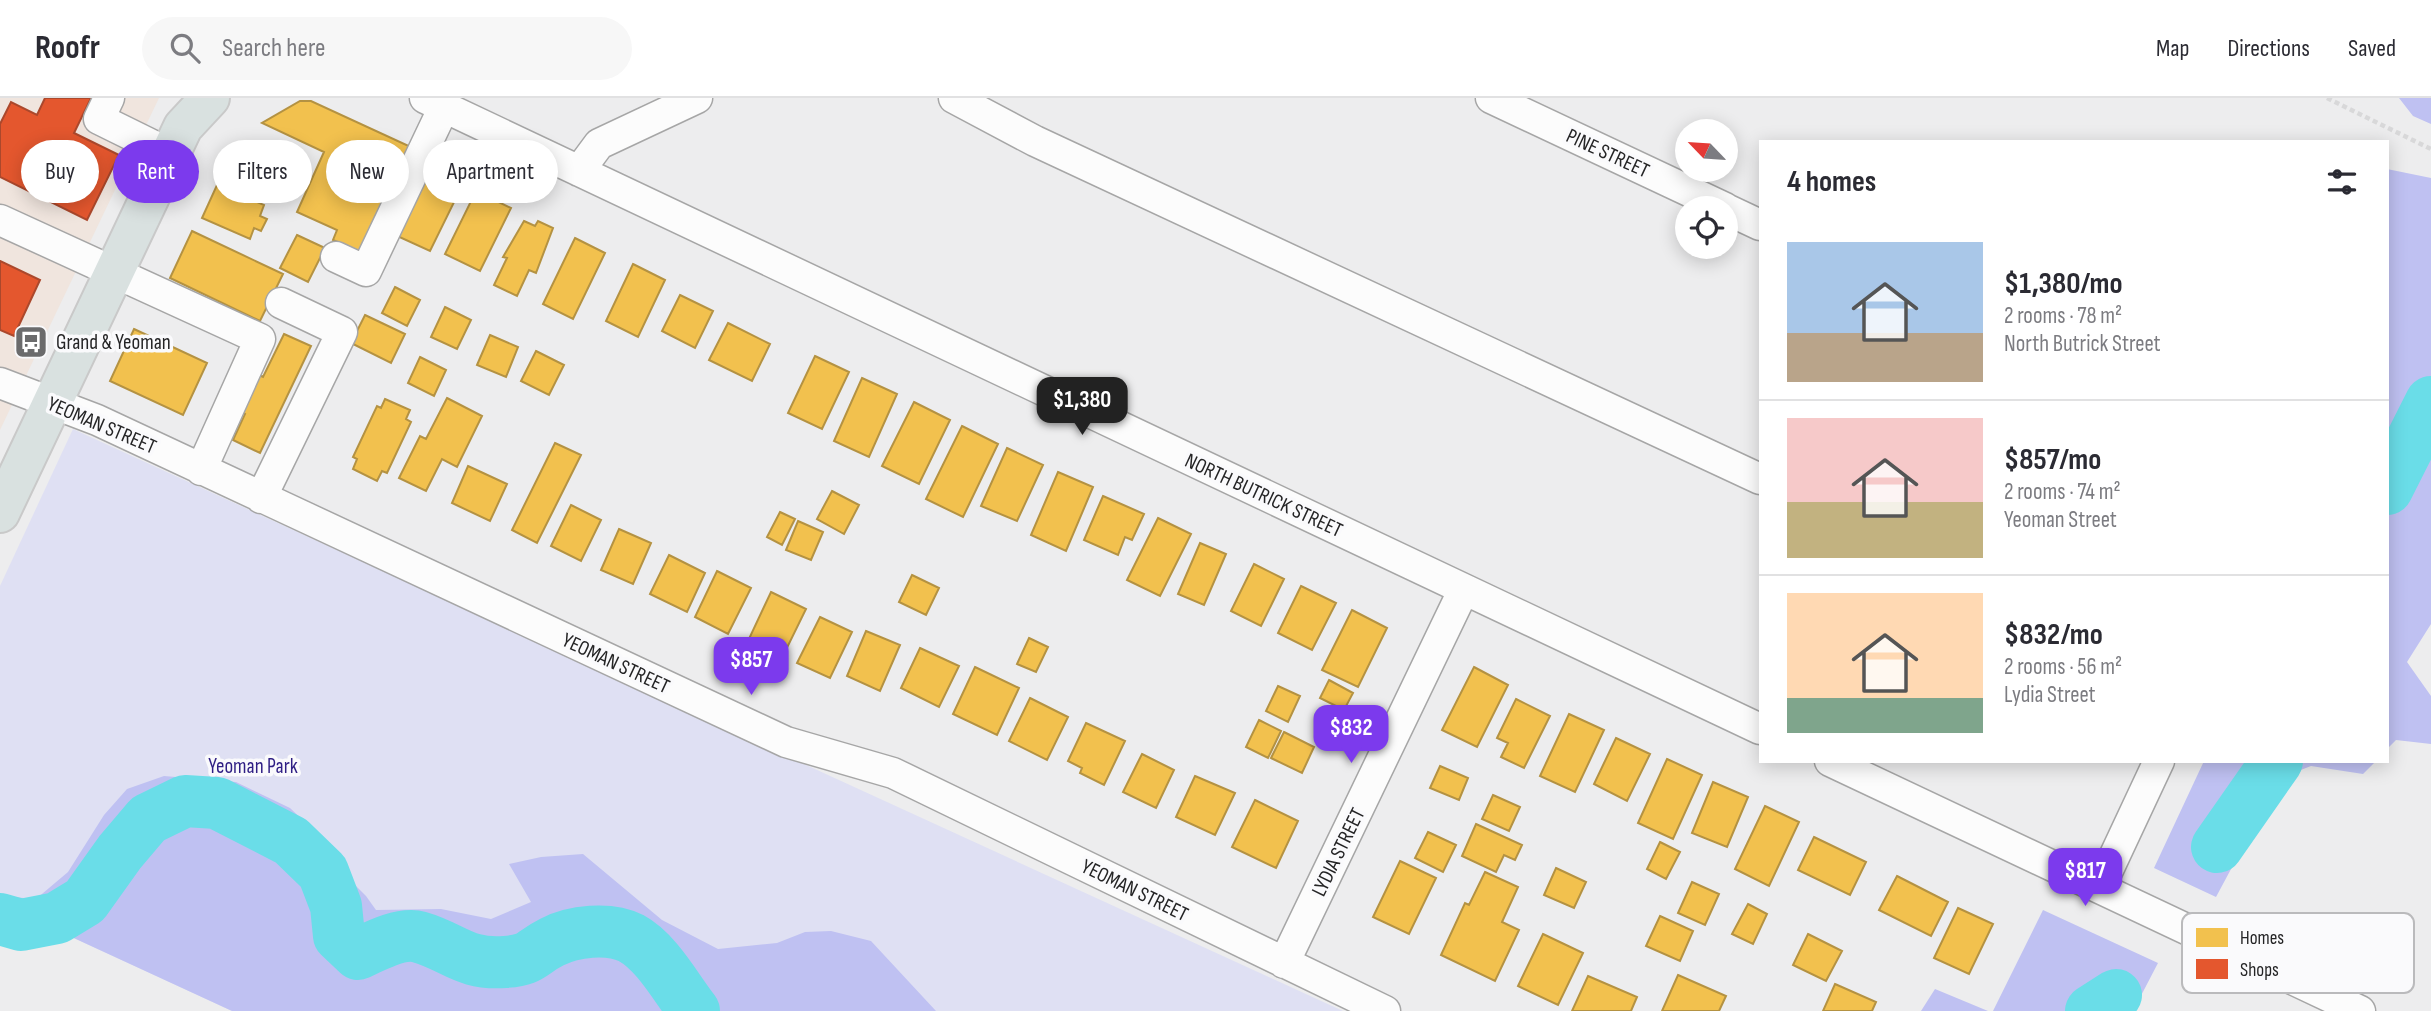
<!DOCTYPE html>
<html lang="en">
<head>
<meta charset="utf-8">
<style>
  :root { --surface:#fff; --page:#f7f7f7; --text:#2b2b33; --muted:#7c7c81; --line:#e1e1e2; --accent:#7c3aed }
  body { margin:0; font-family:"Sofia Sans Condensed",sans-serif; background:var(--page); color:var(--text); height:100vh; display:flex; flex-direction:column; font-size:26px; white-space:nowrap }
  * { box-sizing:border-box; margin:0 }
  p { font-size:23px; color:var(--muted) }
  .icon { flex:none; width:38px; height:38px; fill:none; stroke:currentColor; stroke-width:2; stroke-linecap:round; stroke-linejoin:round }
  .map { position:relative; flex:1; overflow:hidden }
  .side { position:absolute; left:1759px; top:42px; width:630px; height:623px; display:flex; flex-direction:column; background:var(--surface); border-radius:0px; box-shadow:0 4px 18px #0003 }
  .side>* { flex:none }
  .hud { position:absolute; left:21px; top:42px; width:665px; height:63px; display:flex; gap:14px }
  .needle { width:46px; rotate:295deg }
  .controls { position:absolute; left:1675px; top:21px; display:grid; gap:14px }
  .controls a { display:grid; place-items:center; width:63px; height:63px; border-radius:50%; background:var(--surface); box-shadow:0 4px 18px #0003; font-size:35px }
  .price { position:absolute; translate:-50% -60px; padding:0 16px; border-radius:14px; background:var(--accent); color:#fff; font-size:23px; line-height:46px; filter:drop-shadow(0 2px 4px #0008) }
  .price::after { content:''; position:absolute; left:50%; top:42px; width:21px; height:16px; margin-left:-10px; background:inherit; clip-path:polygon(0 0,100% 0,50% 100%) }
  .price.active { background:#222; color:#fff }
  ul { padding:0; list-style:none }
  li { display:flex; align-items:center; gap:21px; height:175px; padding:0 28px }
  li+li { border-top:2px solid var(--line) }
  li span { display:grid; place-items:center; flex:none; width:196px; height:140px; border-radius:0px; color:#555 }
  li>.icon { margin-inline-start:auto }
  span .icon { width:84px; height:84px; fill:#fffc; stroke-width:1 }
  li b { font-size:30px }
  h2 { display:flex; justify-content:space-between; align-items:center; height:84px; padding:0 28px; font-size:30px }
  .pill { padding:0 24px; border-radius:32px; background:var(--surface); box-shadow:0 4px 18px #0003; font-size:24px; line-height:63px }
  .pill.active { background:var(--accent); color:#fff }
  header { display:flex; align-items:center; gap:42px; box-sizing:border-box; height:98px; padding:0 35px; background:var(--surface); border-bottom:2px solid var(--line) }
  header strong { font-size:33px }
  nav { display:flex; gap:38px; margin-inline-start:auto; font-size:24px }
  .search { width:490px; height:63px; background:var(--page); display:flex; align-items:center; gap:18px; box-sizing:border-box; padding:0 24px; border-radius:38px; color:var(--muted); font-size:26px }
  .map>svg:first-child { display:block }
  .commercial { fill:#f0e5de }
  .green { fill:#dfe0f3 }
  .forest { fill:#bfc1f2 }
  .homes { fill:#f2c14e; stroke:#b49242; stroke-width:2 }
  .shops { fill:#e4572e; stroke:#ab482c; stroke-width:2 }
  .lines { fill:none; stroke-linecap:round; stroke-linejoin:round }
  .river { stroke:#6adde8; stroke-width:52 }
  .minor-casing { stroke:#a6a6a6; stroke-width:33 }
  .major-casing { stroke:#c9c9c9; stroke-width:42 }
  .path { stroke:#d8d8d9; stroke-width:4.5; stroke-dasharray:5 3.5; stroke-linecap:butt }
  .minor { stroke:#fcfcfc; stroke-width:30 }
  .major { stroke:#d9e1e0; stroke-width:38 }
  .labels { text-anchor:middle; stroke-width:7; stroke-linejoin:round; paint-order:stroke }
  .street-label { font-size:21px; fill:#252526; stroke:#fafafc }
  .poi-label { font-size:21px; fill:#252526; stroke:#fafafc; text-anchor:start }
  .park-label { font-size:21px; fill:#2f1f84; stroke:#fafafc }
  .key { fill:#fafafc; stroke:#bababc; stroke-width:2 }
  .key-label { font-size:19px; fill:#252526 }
</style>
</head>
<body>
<header>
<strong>Roofr</strong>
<div class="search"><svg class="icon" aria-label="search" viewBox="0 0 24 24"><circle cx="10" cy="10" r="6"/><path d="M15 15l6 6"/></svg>Search here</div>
<nav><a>Map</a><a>Directions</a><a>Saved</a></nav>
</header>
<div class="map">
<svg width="2431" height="913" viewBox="0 0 2431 913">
  <rect width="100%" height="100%" fill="#ededee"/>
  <path class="commercial" d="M0 0H159L0 332Z"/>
  <path class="green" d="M73 331 1343 913H232L0 806V488Z"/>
  <path class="forest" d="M2399 0H2431V26L2413 18Z
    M2387 71 2431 80V526L2407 564 2431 598V646L2396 642 2387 651Z
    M2204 663H2376L2363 676 2311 668 2280 680 2216 799 2154 770Z
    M164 678 236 684 290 710 312 731 338 770 366 798 376 812 441 811 491 821 531 804 509 766 541 759 583 756 662 822 718 851 777 845 805 834 831 833 871 843 936 913H232L0 806V798L36 801 68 774 104 717 127 691Z
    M2043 812 2158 865 2133 913H1993Z
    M1935 891 1988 913H1921Z"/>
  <path class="homes" d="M300 3H311L413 50 365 156 333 142 337 132 297 114 324 54 262 25Z
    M425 75 460 92 430 153 395 137Z
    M217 87 264 107 260 118 267 121 261 133 254 130 250 141 202 120Z
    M476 93 511 110 480 173 445 156Z
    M524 123 535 128 538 123 553 130 536 175 529 172 517 198 494 187 507 160 503 159Z
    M192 133 283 176 260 223 170 180Z
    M297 137 325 150 308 184 280 170Z
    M575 140 605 155 573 221 543 206Z
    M633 166 665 182 638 239 606 223Z
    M395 189 420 202 407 228 382 215Z
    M680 197 713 213 695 250 662 233Z
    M445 209 471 222 457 251 431 239Z
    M365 217 405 236 391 265 351 245Z
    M728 225 770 246 752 283 709 262Z
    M134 231 207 265 183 317 110 283Z
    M284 236 311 248 260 355 233 342 245 316 240 313 257 276 263 279Z
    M490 237 518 249 506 279 477 267Z
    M536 253 564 267 549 297 521 283Z
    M815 258 849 274 822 331 788 315Z
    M420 259 446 272 434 298 408 285Z
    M862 280 897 296 869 359 834 343Z
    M447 300 482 318 457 369 442 361 426 393 399 380 420 338 426 341Z
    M385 301 410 312 406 321 411 324 387 375 382 373 377 383 353 371 357 361 353 359 377 308 381 310Z
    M914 304 950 322 919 386 882 368Z
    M962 328 998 346 963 419 926 401Z
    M555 345 581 357 537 445 512 432Z
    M1007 350 1043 367 1017 423 981 408Z
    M468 368 507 386 490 423 452 405Z
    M1058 374 1093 389 1066 453 1031 437Z
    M832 393 859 407 844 436 817 421Z
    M1103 398 1144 416 1132 442 1125 439 1118 457 1084 442Z
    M571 407 601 422 581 463 551 448Z
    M780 414 795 421 782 447 767 439Z
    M1158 420 1191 436 1160 498 1127 482Z
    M798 423 823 434 811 462 786 452Z
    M619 431 651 445 633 486 601 472Z
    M1200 445 1226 456 1204 507 1178 496Z
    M669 457 705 475 687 514 650 496Z
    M1254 466 1284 481 1261 528 1231 513Z
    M717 473 751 490 728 536 695 519Z
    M912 477 939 490 926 517 899 504Z
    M1301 488 1336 505 1312 552 1278 535Z
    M771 494 806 511 782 560 748 543Z
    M1352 512 1387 530 1358 589 1322 572Z
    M820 519 852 534 830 580 797 565Z
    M866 533 900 547 880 593 847 578Z
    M1029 540 1048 549 1036 574 1017 566Z
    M920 550 959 568 939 609 901 590Z
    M975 569 1019 590 997 637 953 616Z
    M1474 569 1508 587 1477 649 1442 632Z
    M1329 582 1353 595 1344 612 1320 600Z
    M1278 588 1300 598 1288 624 1266 613Z
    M1030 600 1068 619 1047 662 1009 643Z
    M1516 601 1550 618 1524 670 1501 659 1508 645 1497 640Z
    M1569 616 1604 632 1575 694 1540 678Z
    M1259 622 1281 633 1268 660 1246 649Z
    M1086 625 1125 643 1104 687 1080 675 1082 670 1068 663Z
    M1284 634 1314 649 1302 675 1271 660Z
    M1616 640 1650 656 1627 703 1594 686Z
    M1142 656 1174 672 1156 710 1123 694Z
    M1667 661 1702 677 1673 741 1638 725Z
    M1440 668 1468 680 1459 702 1430 690Z
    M1195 678 1235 695 1215 737 1176 719Z
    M1713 684 1748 699 1727 749 1692 735Z
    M1493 697 1520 709 1509 733 1482 721Z
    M1255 702 1298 723 1276 770 1232 749Z
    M1765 708 1799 724 1769 788 1735 771Z
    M1476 726 1522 747 1515 762 1504 757 1496 774 1462 758Z
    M1428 734 1456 747 1443 774 1415 760Z
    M1814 739 1866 764 1850 797 1798 772Z
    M1660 744 1680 754 1666 781 1647 771Z
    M1400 763 1436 780 1409 836 1373 819Z
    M1556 770 1586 784 1574 810 1544 797Z
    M1485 774 1518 789 1502 824 1519 832 1495 883 1441 857 1465 805 1469 807Z
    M1897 778 1948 804 1931 838 1879 812Z
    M1692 784 1719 796 1705 827 1678 815Z
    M1748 806 1767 816 1753 846 1732 836Z
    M1958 810 1993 826 1969 876 1934 860Z
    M1660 818 1693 833 1680 863 1646 848Z
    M1543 836 1583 855 1558 907 1518 888Z
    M1808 836 1842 853 1826 883 1793 867Z
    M1678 877 1726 898 1719 913H1662Z
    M1588 878 1637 899 1631 913H1572Z
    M1835 886 1876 904 1872 913H1823Z"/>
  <path class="shops" d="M45 0H91L74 35 119 57 87 122 0 79V26L11 4 37 17Z
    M0 163 40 182 14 238 0 232Z"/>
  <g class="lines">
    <path class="river" d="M2387 391 2431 304
      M2217 749 2277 663
      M0 821 21 827 57 820 85 803 120 754 148 721 185 703 217 705 291 743 323 774 336 808 339 838 358 856C373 849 401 834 419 839 454 849 464 867 505 864 533 862 530 855 552 844 573 833 609 829 631 840 657 854 676 890 694 913
      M2091 913 2116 897"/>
    <defs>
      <path id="minor" d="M109 0 99 21 170 56
        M425 0 1760 631
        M954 0 1035 43 1760 381
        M1491 0 1725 110
        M579 73 599 46 697 0
        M1726 111 1760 127
        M0 122 260 241 201 372
        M336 159 366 173 444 9
        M0 285 97 322 786 644 893 675 1385 913
        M261 400 342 234 281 205
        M1830 663 2360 913
        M2100 789 2159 663
        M1284 865 1464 491"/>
      <path id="major" d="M0 415 183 29 210 0"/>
    </defs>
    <use href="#minor" class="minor-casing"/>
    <use href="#major" class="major-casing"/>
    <path class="path" d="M2327 0 2431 51"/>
    <use href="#minor" class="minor"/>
    <use href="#major" class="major"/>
  </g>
  <defs>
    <symbol id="bus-square" viewBox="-11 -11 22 22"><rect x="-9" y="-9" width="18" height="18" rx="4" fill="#6b6b6c" stroke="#fafafc"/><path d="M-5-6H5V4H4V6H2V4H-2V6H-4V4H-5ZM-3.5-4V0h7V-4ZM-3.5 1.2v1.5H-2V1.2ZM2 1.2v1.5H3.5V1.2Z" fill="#fff"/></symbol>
  </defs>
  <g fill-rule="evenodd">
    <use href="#bus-square" x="12" y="225" width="38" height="38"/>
  </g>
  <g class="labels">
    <g class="street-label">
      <text transform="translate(1608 55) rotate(25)" y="7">PINE STREET</text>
      <text transform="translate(102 327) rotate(23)" y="7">YEOMAN STREET</text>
      <text transform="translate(1264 397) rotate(25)" y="7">NORTH BUTRICK STREET</text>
      <text transform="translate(616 565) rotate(25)" y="7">YEOMAN STREET</text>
      <text transform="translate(1338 754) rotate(-64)" y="7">LYDIA STREET</text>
      <text transform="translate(1135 792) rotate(26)" y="7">YEOMAN STREET</text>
    </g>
    <g class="poi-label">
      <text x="56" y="251">Grand &amp; Yeoman</text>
    </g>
    <g class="park-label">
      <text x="253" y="675">Yeoman Park</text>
    </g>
  </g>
  <rect x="2182" y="815" width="232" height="80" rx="10" class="key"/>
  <rect x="2196" y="830" width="32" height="19" fill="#f2c14e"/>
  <rect x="2196" y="861" width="32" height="20" fill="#e4572e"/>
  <g class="key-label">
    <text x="2240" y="846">Homes</text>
    <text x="2240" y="878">Shops</text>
  </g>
</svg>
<div class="controls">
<a><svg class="needle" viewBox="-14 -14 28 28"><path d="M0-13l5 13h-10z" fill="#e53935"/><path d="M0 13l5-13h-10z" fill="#7c7c81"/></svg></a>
<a><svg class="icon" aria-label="locate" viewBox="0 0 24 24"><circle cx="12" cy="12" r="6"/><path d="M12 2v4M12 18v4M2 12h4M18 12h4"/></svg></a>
</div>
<b class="price active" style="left:1082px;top:339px">$1,380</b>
<b class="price" style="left:751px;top:599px">$857</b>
<b class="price" style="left:1351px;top:667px">$832</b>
<b class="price" style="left:2085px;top:810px">$817</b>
<div class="hud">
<a class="pill">Buy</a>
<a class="pill active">Rent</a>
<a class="pill">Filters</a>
<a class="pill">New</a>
<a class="pill">Apartment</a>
</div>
<section class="side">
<h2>4 homes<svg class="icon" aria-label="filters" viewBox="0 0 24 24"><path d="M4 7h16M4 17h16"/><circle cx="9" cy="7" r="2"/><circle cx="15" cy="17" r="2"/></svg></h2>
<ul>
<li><span style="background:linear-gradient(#a9c7e8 65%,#b9a48a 0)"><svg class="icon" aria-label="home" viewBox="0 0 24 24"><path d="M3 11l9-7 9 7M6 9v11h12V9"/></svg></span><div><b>$1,380/mo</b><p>2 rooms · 78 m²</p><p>North Butrick Street</p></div></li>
<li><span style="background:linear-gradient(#f6c9c9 60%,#c2b280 0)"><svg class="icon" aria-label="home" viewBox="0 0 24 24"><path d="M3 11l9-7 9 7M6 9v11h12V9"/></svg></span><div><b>$857/mo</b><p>2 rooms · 74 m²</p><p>Yeoman Street</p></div></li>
<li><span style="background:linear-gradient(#ffd9b3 75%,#7fa58c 0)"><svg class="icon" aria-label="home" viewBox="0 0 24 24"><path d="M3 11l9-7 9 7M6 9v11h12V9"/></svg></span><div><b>$832/mo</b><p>2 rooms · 56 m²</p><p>Lydia Street</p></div></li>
</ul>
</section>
</div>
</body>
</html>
